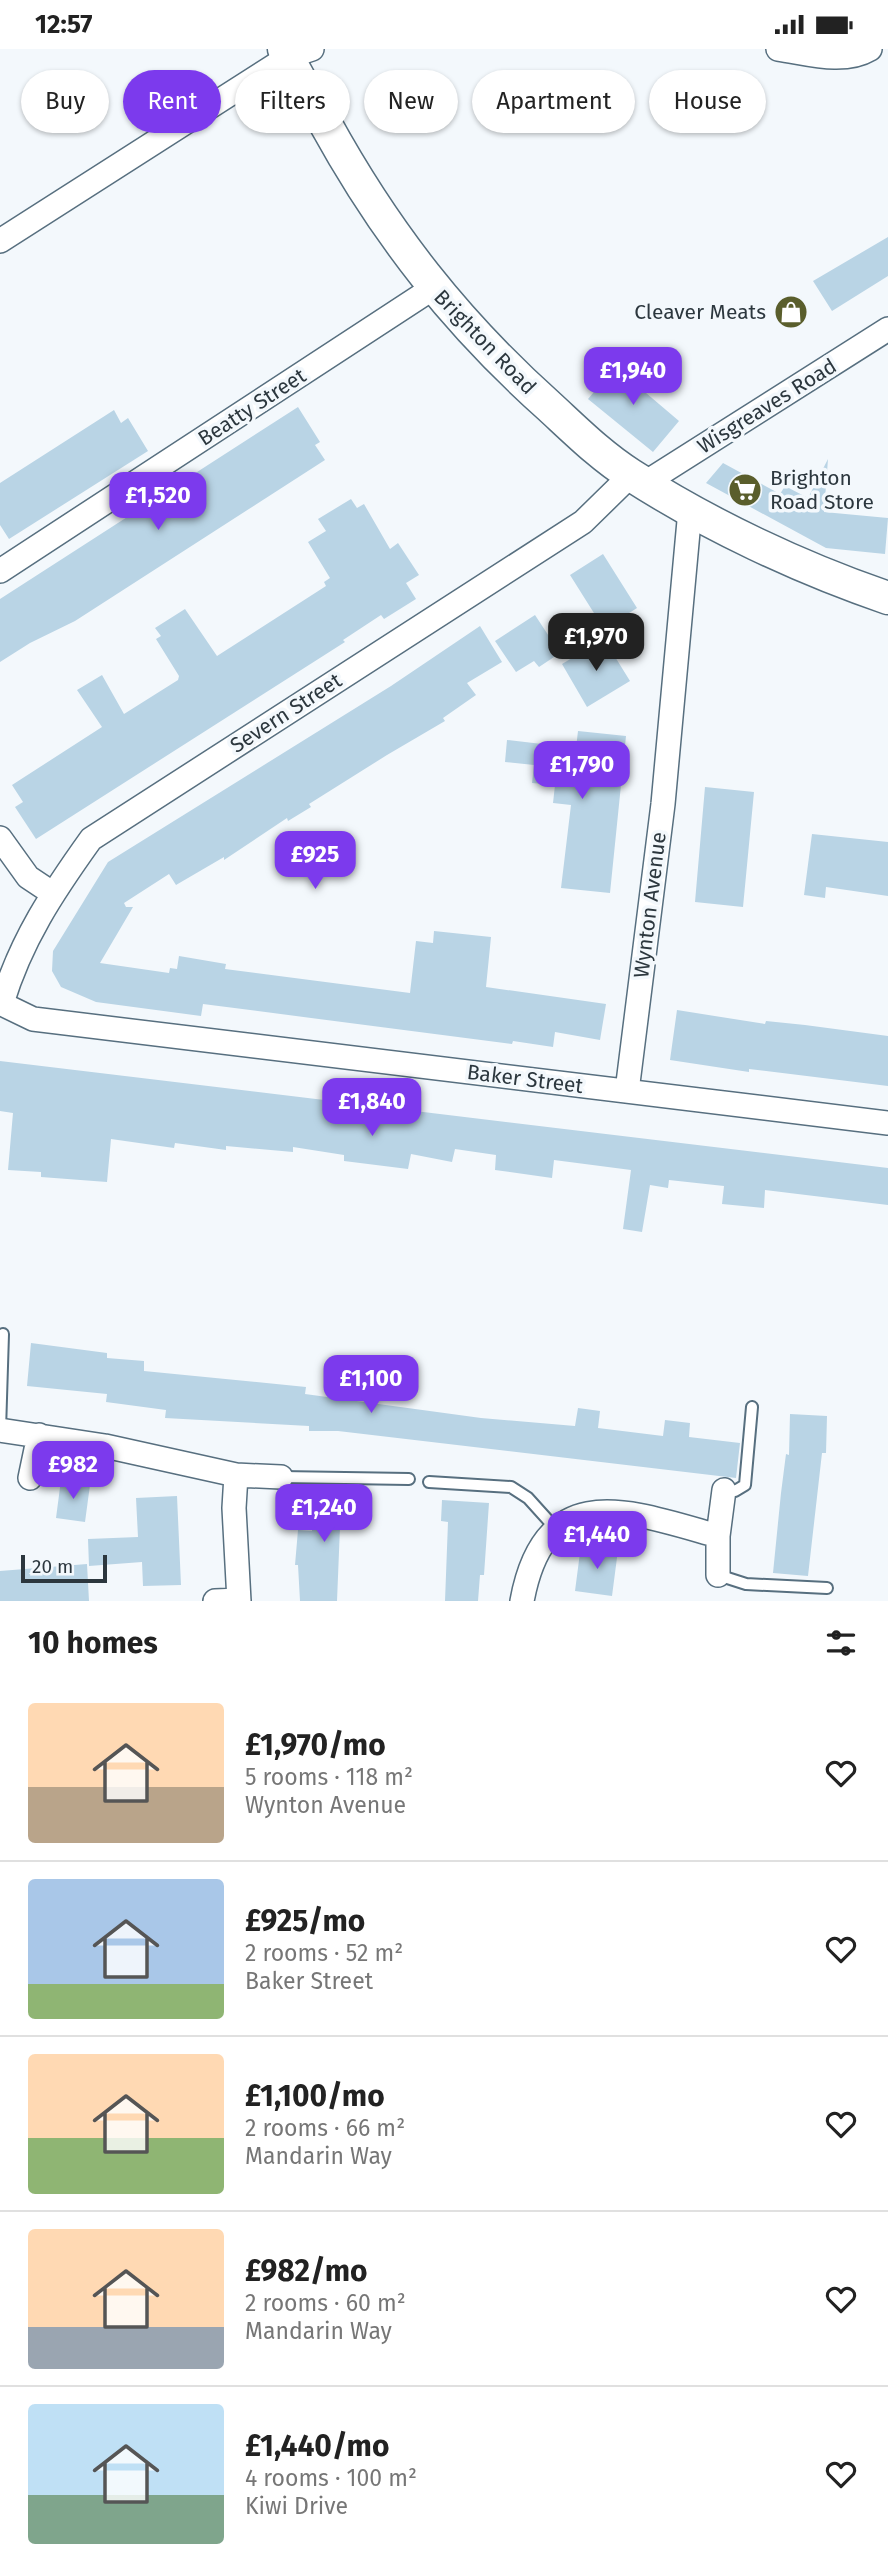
<!DOCTYPE html>
<html lang="en">
<head>
<meta charset="utf-8">
<style>
  :root { --surface:#fff; --page:#f2f2f2; --text:#222; --muted:#767676; --line:#e0e0e0; --accent:#7c3aed }
  body { margin:0; font-family:"Fira Sans",sans-serif; background:var(--page); color:var(--text); height:100vh; display:flex; flex-direction:column; font-size:26px; white-space:nowrap }
  * { box-sizing:border-box; margin:0 }
  p { font-size:23px; color:var(--muted) }
  .icon { flex:none; width:38px; height:38px; fill:none; stroke:currentColor; stroke-width:2; stroke-linecap:round; stroke-linejoin:round }
  .map { position:relative; height:1552px; overflow:hidden }
  .side { display:flex; flex-direction:column; background:var(--surface); flex:1 }
  .side>* { flex:none }
  .guide { position:absolute; left:21px; top:21px; width:847px; height:63px; display:flex; gap:14px }
  .scale { position:absolute; left:21px; bottom:18px; width:86px; box-sizing:border-box; padding-left:7px; border:4px solid #2c373e; border-top:0; font-size:19px; line-height:24px; white-space:nowrap; color:#2c373e; -webkit-text-stroke:5px #f3f8fc; paint-order:stroke }
  .price { position:absolute; translate:-50% -60px; padding:0 16px; border-radius:14px; background:var(--accent); color:#fff; font-size:23px; line-height:46px; filter:drop-shadow(0 2px 4px #0008) }
  .price::after { content:''; position:absolute; left:50%; top:42px; width:21px; height:16px; margin-left:-10px; background:inherit; clip-path:polygon(0 0,100% 0,50% 100%) }
  .price.selected { background:#222; color:#fff }
  ul { padding:0; list-style:none }
  li { display:flex; align-items:center; gap:21px; height:175px; padding:0 28px }
  li+li { border-top:2px solid var(--line) }
  li span { display:grid; place-items:center; flex:none; width:196px; height:140px; border-radius:7px; color:#555 }
  li>.icon { margin-inline-start:auto }
  span .icon { width:84px; height:84px; fill:#fffc; stroke-width:1 }
  li b { font-size:30px }
  h2 { display:flex; justify-content:space-between; align-items:center; height:84px; padding:0 28px; font-size:30px }
  .pill { padding:0 24px; border-radius:32px; background:var(--surface); box-shadow:0 2px 5px #0004; font-size:24px; line-height:63px }
  .pill.selected { background:var(--accent); color:#fff }
  .status { display:flex; justify-content:space-between; align-items:center; height:49px; padding:0 35px; background:var(--surface); direction:ltr }
  .status svg { height:19px; fill:currentColor }
  .map>svg:first-child { display:block }
  .building { fill:#b9d4e5 }
  .lines { fill:none; stroke-linecap:round; stroke-linejoin:round }
  .lane-casing { stroke:#576f7f; stroke-width:14 }
  .street-casing { stroke:#576f7f; stroke-width:26 }
  .secondary-casing { stroke:#576f7f; stroke-width:35 }
  .lane { stroke:#fff; stroke-width:10 }
  .street { stroke:#fff; stroke-width:23 }
  .secondary { stroke:#fff; stroke-width:32 }
  .labels { text-anchor:middle; stroke-width:7; stroke-linejoin:round; paint-order:stroke }
  .poi-label { font-size:21px; fill:#2c373e; stroke:#f3f8fc; text-anchor:end }
  .street-label { font-size:21px; fill:#2c373e; stroke:#f3f8fc }
</style>
</head>
<body>
<div class="status"><b>12:57</b><svg viewBox="0 0 49 12"><path d="M0 12V9h3v3zM5 12V6h3v6zM10 12V3h3v9zM15 12V0h3v12zM26 1h20v11H26zM47 4h2v5h-2z"/></svg></div>
<div class="map">
<svg width="888" height="1552" viewBox="0 0 888 1552">
  <rect width="100%" height="100%" fill="#f3f8fc"/>
  <path class="building" d="M888 188V227L832 262 813 232Z
    M624 314 645 331 639 338 679 372 653 403 588 350 614 319 618 321Z
    M298 358 320 393 315 396 325 411 75 572 30 594 0 613V550Z
    M114 361 121 374 128 369 148 402 9 490 0 476V434Z
    M828 410 824 463 888 469 885 505 826 499 706 434 723 414 780 445 785 437 808 449Z
    M351 450 357 459 364 455 390 500 398 494 419 526 406 534 416 550 384 570 381 566 343 591 345 593 36 790 15 758 23 753 12 736 102 678 77 641 102 626 124 665 178 631 179 627 156 590 161 587 155 579 185 560 217 607 326 537 324 533 330 529 308 493 326 482 318 470Z
    M603 505 637 559 604 580 570 526Z
    M535 566 560 604 539 618 534 612 516 623 495 592Z
    M480 577 502 613 467 634 476 646 443 669 445 672 387 706 309 755 311 758 288 772 287 769 224 811V808L176 836 169 825 124 854 126 858H133L100 914 169 924 170 919 177 920 179 907 226 915 225 920 410 944 416 892 433 894 434 882 491 888 486 938 606 955 600 991 555 983 553 998 513 992 512 995 203 955 201 967 96 953 61 938 52 922 53 902 108 813 391 637Z
    M604 590 630 632 587 658 562 615Z
    M578 682 626 687 610 844 561 839 571 756 553 754 555 736 532 734 534 716 505 713 507 691 576 699Z
    M705 738 754 743 743 858 695 853Z
    M812 785 888 793V847L826 838 825 849 804 846Z
    M677 961 765 975 766 972 805 976 888 987V1037L749 1020V1023L670 1011Z
    M0 1012 888 1119V1156L765 1141 764 1159 722 1155 724 1137 669 1131 668 1139 650 1136 642 1183 623 1180 631 1121 554 1111 552 1129 495 1121 496 1106 455 1100 452 1113 411 1105 408 1120 344 1112V1106L293 1098V1103L226 1097V1101L175 1094 174 1099 111 1090 107 1133 41 1128V1123L8 1121 13 1064 0 1062Z
    M31 1294 107 1304V1309L144 1312V1322L306 1338 305 1345 481 1369 575 1377 578 1359 600 1362 598 1379 663 1387 665 1371 690 1374 689 1388 740 1394 736 1429 338 1382H309V1377L165 1369 166 1361 106 1353 107 1345 27 1337Z
    M790 1365 827 1367 826 1404H822L808 1527 773 1524 781 1444 786 1405 789 1406Z
    M61 1431 90 1436 85 1473 56 1469Z
    M316 1437 356 1440 353 1479 340 1478 337 1552H300L298 1516H295L298 1481 312 1482Z
    M177 1447 181 1536 143 1537 142 1513 89 1517 88 1490 138 1488 136 1449Z
    M442 1451 489 1454 484 1526H480L478 1552H445L448 1473 441 1472Z
    M581 1496 618 1501 612 1547 575 1542Z
    M87 1515 89 1552H0V1522Z"/>
  <g class="lines">
    <defs>
      <path id="lane" d="M0 1381 3 1285
        M281 1428 409 1430
        M429 1433 511 1438 528 1449 556 1480
        M724 1441 735 1442 745 1436 752 1358
        M718 1526 746 1535 827 1539"/>
      <path id="street" d="M778 0C807 4 843 16 870 0
        M0 192 288 8 312 0
        M645 434 888 280
        M0 522 433 239
        M0 789 28 828 52 844
        M0 954 33 970 888 1074
        M2 954C21 891 53 843 91 790L583 473 631 426
        M627 1042 663 755 690 461
        M0 1381 105 1397 236 1426 234 1459 239 1552
        M236 1426 281 1428
        M30 1429 39 1386
        M718 1526V1487L724 1441
        M215 1552 239 1551
        M522 1552C545 1428 629 1462 718 1487"/>
      <path id="secondary" d="M284 0C296 26 311 50 325 74 386 185 456 274 550 358 576 382 601 407 631 426 709 476 800 519 888 549"/>
    </defs>
    <use href="#lane" class="lane-casing"/>
    <use href="#street" class="street-casing"/>
    <use href="#secondary" class="secondary-casing"/>
    <use href="#lane" class="lane"/>
    <use href="#street" class="street"/>
    <use href="#secondary" class="secondary"/>
  </g>
  <defs>
    <symbol id="shop-disc" viewBox="-11 -11 22 22"><circle r="9.5" fill="#5a5e2c" stroke="#f3f8fc"/><path d="M-5-2.5h2.3a2.7 3.5 0 0 1 5.4 0H5L5.5 6h-11ZM-1.5-2.5h3a1.5 2.3 0 0 0-3 0Z" fill="#fff"/></symbol>
    <symbol id="supermarket-disc" viewBox="-11 -11 22 22"><circle r="9.5" fill="#5a5e2c" stroke="#f3f8fc"/><path d="M-6-5.5h2.5l.6 2H6L4.5 2H-2.5L-4.4-4H-6ZM-1.5 3.2a1.3 1.3 0 1 0 .1 0ZM3 3.2a1.3 1.3 0 1 0 .1 0Z" fill="#fff"/></symbol>
  </defs>
  <g fill-rule="evenodd">
    <use href="#shop-disc" x="772" y="244" width="38" height="38"/>
    <use href="#supermarket-disc" x="726" y="422" width="38" height="38"/>
  </g>
  <g class="labels">
    <g class="poi-label">
      <text x="766" y="270">Cleaver Meats</text>
      <text x="770" y="436" text-anchor="start">Brighton<tspan x="770" dy="24">Road Store</tspan></text>
    </g>
    <g class="street-label">
      <text transform="translate(485 293) rotate(46)" y="7">Brighton Road</text>
      <text transform="translate(767 357) rotate(-32)" y="7">Wisgreaves Road</text>
      <text transform="translate(252 358) rotate(-33)" y="7">Beatty Street</text>
      <text transform="translate(286 664) rotate(-33)" y="7">Severn Street</text>
      <text transform="translate(650 856) rotate(-83)" y="7">Wynton Avenue</text>
      <text transform="translate(525 1030) rotate(7)" y="7">Baker Street</text>
    </g>
  </g>
</svg>
<div class="scale">20 m</div>
<b class="price" style="left:633px;top:358px">£1,940</b>
<b class="price" style="left:158px;top:483px">£1,520</b>
<b class="price selected" style="left:596px;top:624px">£1,970</b>
<b class="price" style="left:582px;top:752px">£1,790</b>
<b class="price" style="left:315px;top:842px">£925</b>
<b class="price" style="left:372px;top:1089px">£1,840</b>
<b class="price" style="left:371px;top:1366px">£1,100</b>
<b class="price" style="left:73px;top:1452px">£982</b>
<b class="price" style="left:324px;top:1495px">£1,240</b>
<b class="price" style="left:597px;top:1522px">£1,440</b>
<div class="guide">
<a class="pill">Buy</a>
<a class="pill selected">Rent</a>
<a class="pill">Filters</a>
<a class="pill">New</a>
<a class="pill">Apartment</a>
<a class="pill">House</a>
</div>
</div>
<section class="side">
<h2>10 homes<svg class="icon" aria-label="filters" viewBox="0 0 24 24"><path d="M4 7h16M4 17h16"/><circle cx="9" cy="7" r="2"/><circle cx="15" cy="17" r="2"/></svg></h2>
<ul>
<li><span style="background:linear-gradient(#ffd9b3 60%,#b9a48a 0)"><svg class="icon" aria-label="home" viewBox="0 0 24 24"><path d="M3 11l9-7 9 7M6 9v11h12V9"/></svg></span><div><b>£1,970/mo</b><p>5 rooms · 118 m²</p><p>Wynton Avenue</p></div><svg class="icon" aria-label="heart" viewBox="0 0 24 24"><path d="M12 20l-8-8c-3-5 5-10 8-4 3-6 11-1 8 4z"/></svg></li>
<li><span style="background:linear-gradient(#a9c7e8 75%,#8fb573 0)"><svg class="icon" aria-label="home" viewBox="0 0 24 24"><path d="M3 11l9-7 9 7M6 9v11h12V9"/></svg></span><div><b>£925/mo</b><p>2 rooms · 52 m²</p><p>Baker Street</p></div><svg class="icon" aria-label="heart" viewBox="0 0 24 24"><path d="M12 20l-8-8c-3-5 5-10 8-4 3-6 11-1 8 4z"/></svg></li>
<li><span style="background:linear-gradient(#ffd9b3 60%,#8fb573 0)"><svg class="icon" aria-label="home" viewBox="0 0 24 24"><path d="M3 11l9-7 9 7M6 9v11h12V9"/></svg></span><div><b>£1,100/mo</b><p>2 rooms · 66 m²</p><p>Mandarin Way</p></div><svg class="icon" aria-label="heart" viewBox="0 0 24 24"><path d="M12 20l-8-8c-3-5 5-10 8-4 3-6 11-1 8 4z"/></svg></li>
<li><span style="background:linear-gradient(#ffd9b3 70%,#9aa5b1 0)"><svg class="icon" aria-label="home" viewBox="0 0 24 24"><path d="M3 11l9-7 9 7M6 9v11h12V9"/></svg></span><div><b>£982/mo</b><p>2 rooms · 60 m²</p><p>Mandarin Way</p></div><svg class="icon" aria-label="heart" viewBox="0 0 24 24"><path d="M12 20l-8-8c-3-5 5-10 8-4 3-6 11-1 8 4z"/></svg></li>
<li><span style="background:linear-gradient(#bfe0f5 65%,#7fa58c 0)"><svg class="icon" aria-label="home" viewBox="0 0 24 24"><path d="M3 11l9-7 9 7M6 9v11h12V9"/></svg></span><div><b>£1,440/mo</b><p>4 rooms · 100 m²</p><p>Kiwi Drive</p></div><svg class="icon" aria-label="heart" viewBox="0 0 24 24"><path d="M12 20l-8-8c-3-5 5-10 8-4 3-6 11-1 8 4z"/></svg></li>
</ul>
</section>
</body>
</html>
